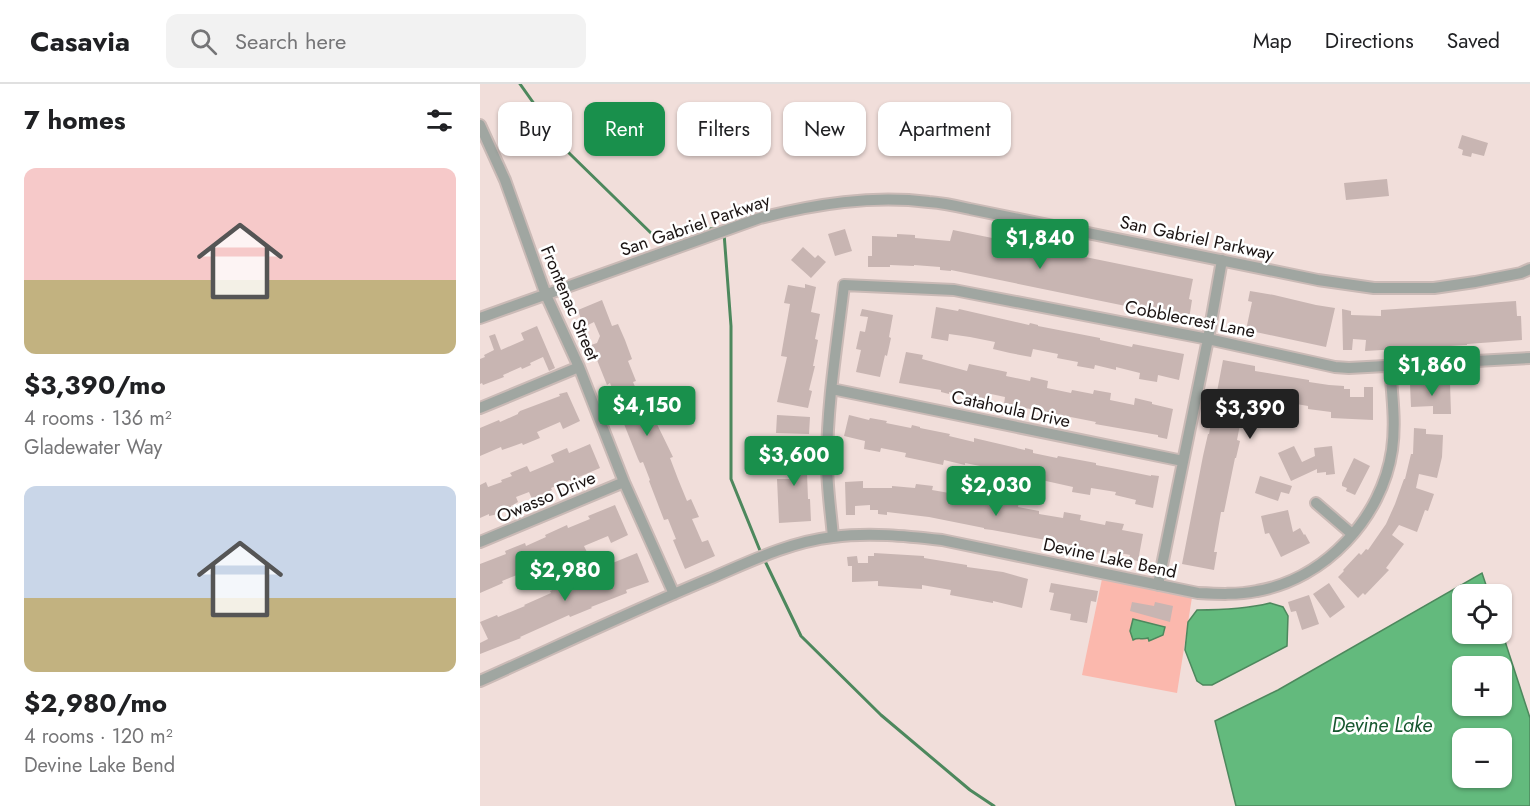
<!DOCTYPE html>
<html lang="en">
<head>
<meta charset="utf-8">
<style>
  :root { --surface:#fff; --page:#f2f2f2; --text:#202124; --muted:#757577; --line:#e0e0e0; --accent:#19904c }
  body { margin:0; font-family:Jost,sans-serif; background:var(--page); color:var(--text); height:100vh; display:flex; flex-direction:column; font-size:22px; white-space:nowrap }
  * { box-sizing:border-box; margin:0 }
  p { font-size:20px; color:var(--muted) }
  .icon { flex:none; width:33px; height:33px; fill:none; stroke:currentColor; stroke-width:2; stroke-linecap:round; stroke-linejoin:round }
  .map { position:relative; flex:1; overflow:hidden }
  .details { display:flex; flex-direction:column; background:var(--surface); width:480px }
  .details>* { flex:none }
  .banner { position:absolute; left:18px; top:18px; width:570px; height:54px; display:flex; gap:12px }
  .fabs { position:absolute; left:972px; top:500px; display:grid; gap:12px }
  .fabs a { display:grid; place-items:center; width:60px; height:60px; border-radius:12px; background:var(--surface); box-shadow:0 2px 4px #0004; font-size:30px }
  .price { position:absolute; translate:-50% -51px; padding:0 14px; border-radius:6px; background:var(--accent); color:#fff; font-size:20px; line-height:39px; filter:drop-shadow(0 2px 3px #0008) }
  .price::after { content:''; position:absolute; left:50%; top:36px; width:18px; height:14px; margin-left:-9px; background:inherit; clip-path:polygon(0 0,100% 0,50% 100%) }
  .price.on { background:#222; color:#fff }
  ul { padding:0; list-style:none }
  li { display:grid; align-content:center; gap:12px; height:318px; padding:0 24px }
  li span { display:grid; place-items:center; height:186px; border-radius:12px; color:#555 }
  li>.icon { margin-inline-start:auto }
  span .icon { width:108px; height:108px; fill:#fffc; stroke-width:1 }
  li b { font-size:26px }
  h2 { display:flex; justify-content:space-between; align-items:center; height:72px; padding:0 24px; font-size:26px }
  .chip { padding:0 21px; border-radius:12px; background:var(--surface); box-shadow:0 2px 4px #0004; font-size:21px; line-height:54px }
  .chip.on { background:var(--accent); color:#fff }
  header { display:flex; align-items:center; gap:36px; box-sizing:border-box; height:84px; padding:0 30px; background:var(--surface); border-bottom:2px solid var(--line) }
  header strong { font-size:28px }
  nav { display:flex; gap:33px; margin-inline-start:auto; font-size:21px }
  .search { width:420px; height:54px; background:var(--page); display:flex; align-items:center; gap:15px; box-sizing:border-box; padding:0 21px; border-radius:12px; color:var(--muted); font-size:22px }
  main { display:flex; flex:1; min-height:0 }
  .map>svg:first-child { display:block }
  .green { fill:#fbb8ad }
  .water { fill:#63ba7d; stroke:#4d885d; stroke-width:1.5; fill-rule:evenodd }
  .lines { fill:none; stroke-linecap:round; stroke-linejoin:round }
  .stream { stroke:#4d885d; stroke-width:3 }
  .building { fill:#c8b5b2 }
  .minor-casing { stroke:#cabab6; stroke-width:14 }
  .minor { stroke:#a0a6a1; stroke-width:10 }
  .labels { text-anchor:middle; stroke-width:5; stroke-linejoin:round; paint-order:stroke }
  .street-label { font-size:18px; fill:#1b1413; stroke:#fff }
  .water-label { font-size:20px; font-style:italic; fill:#17572f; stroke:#fff }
</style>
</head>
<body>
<header>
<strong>Casavia</strong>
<div class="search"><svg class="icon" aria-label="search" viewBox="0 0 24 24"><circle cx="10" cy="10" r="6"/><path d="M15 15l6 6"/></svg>Search here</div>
<nav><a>Map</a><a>Directions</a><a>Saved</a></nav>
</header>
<main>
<section class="details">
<h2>7 homes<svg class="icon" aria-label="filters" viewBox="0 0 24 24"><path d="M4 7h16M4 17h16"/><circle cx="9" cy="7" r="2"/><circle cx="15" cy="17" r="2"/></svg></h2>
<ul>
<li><span style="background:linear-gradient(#f6c9c9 60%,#c2b280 0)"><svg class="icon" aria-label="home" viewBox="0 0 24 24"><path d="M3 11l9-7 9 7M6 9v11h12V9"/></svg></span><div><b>$3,390/mo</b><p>4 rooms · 136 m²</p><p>Gladewater Way</p></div></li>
<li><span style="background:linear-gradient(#c9d6e8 60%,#c2b280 0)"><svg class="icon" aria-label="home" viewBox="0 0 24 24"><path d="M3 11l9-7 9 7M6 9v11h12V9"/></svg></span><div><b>$2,980/mo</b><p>4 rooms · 120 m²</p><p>Devine Lake Bend</p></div></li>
</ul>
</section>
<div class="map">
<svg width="1050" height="722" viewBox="0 0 1050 722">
  <rect width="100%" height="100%" fill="#f1deda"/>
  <path class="green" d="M622 495 712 513 697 609 602 591Z"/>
  <path class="water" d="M1002 489 1009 510H982V549L1022 548 1050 634V722H756L735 637 798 606ZM982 582H1022V621H982ZM982 654H1022V693H982Z
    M790 519 803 523 808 532 807 562 732 601H723L717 597 705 566 708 538 717 526C742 526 766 525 790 519Z
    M653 535 685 543 683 551 669 557 668 554C662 556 658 553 653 556L650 547Z"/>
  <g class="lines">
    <path class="stream" d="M40 0 89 69 174 152 213 144 234 145
      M244 149 251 242V395L281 469
      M284 475 321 552 401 631 490 706 514 722"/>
  </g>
  <path class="building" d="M982 51 1008 59 1004 72 992 69 991 73 982 71 983 66 978 64Z
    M907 95 909 112 866 116 864 99Z
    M365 145 372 167 355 172 348 150Z
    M473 146 713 195 709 215 712 216 709 235 471 186V187L460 186V183L434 181V182L410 181V183H388V172H392V152L417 153V150L435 151V154L470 157Z
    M323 163 335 174 338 171 346 178 331 194 311 176Z
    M325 200 336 203 331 228 340 230 335 255 338 256 333 282H335L329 306 332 307 328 324 297 318 307 273 301 272 310 220 304 219 308 201 325 204Z
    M770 207 794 211 836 221 855 224 846 263 766 246 772 218 768 217Z
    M122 216 132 242 138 240 145 256 152 275 148 277 156 297 153 298 163 321 170 318 177 335 175 336 193 373 190 374 198 395 207 417 211 415 219 433 212 435 222 458 228 456 235 472 205 485 193 456 196 455 188 435 184 436 169 397 170 396 163 378 160 379 158 375 144 340 151 337 146 324 139 326 135 318 137 317 130 299 127 301 111 261 117 259 120 252 114 238 108 241 105 233 101 235 98 226Z
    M1036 217 1037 232H1041L1042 256 987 260V261L885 267 886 256 873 255 872 266H863L862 225 871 227V231L901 232V226Z
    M456 223 478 227 479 225 549 241 550 239 558 241V242L620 254V256L652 263 653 260 704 270 699 296 678 291 677 298 659 295 660 289 636 283V286L615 281 614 285 597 282 598 278 577 274 578 270 553 265 551 273 530 269 513 265 515 258 490 253 469 250 468 257 451 254Z
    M382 225 413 231 409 253 411 254 407 272 405 271 400 293 376 288 381 266 376 265 380 247 385 248 388 233 380 232Z
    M57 242 75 284 69 287 63 273 50 279 51 281 42 285 41 283 23 291 24 293 3 301 2 299 0 300V275L5 273 4 271 14 266 9 252 15 250 21 266 44 256 41 249Z
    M426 268 443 271 442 275 487 287 489 280 527 288 526 292 550 297 551 293 568 297 567 304 591 309 592 306 613 310 614 306 631 309 630 316 654 321 655 314 672 318V320L693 325 687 355 678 353V351L615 340 616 338 524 320 525 313 511 310 510 318 469 308V310L461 308V306L419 299Z
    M743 276 775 282V287L829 296V298L849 301 864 302V305H870V313H884V303H893V336L851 334V328L828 325V322L799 317 798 321 768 317 767 325H763L757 356 760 357 756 374H755L744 428H741L734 468H737L734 486 702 480 723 372 728 350H729Z
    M952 298 970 299 971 330H953V322L931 323 930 300Z
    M87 308 100 337 83 345 80 338 57 348 60 354 43 361 42 359 22 366 21 363 0 372V344L19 336 20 338 38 330V329L40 327 80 312 79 310Z
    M297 331 330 333 329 350 296 349Z
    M369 331 389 336 390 334 407 337 406 339 431 344 432 341 440 343V344L470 350 469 352 494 358V354L545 366V364L553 366V369L577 374 578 372 616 379V381L637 385 671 392V391L679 392 673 424 655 420 656 416 635 411 636 408 611 404 610 411 592 408 593 403 548 393V398L509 390 510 384 485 379V381L464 376 463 381 425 373 426 369 401 364 400 368 384 365 385 357 364 352Z
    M934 344 946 345V350L963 351 962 373 957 394 939 390 936 404 954 410 948 427 945 426 937 448 919 441 912 451 924 460 906 484 909 486 885 511 883 509 878 514 858 493 864 487 863 486 879 469 881 471 886 465 888 466 906 440 915 420 924 395H925L931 370H933Z
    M110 360 120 384 99 393 100 395 91 398 90 396 71 404 72 406 52 415 49 408 36 413 38 418 31 422V424L14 431 9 432V430L0 434V401L6 398 8 403 22 398 21 396 32 392 30 389 47 382 50 388 74 378 71 371 87 364 89 369Z
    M814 362 822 378 835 372 834 364 852 362 855 390 846 391V388L837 389V385L811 397 798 369Z
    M299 363H326V389H327L328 415H330L331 437 299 439 297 395H315V381H298Z
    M874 374 890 382 875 411 866 407 867 404 862 402V399Z
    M780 392 812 402 809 410 801 408 798 417 775 409Z
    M383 397V404H412V402L435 404 436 400 453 402 452 406 475 410V414L499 419 500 411 539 418 538 423 559 427V430L583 434 584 428 601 431 600 436 625 441 626 437 644 440 642 446 663 450 658 477 649 475 650 471 629 467 628 470 620 469 599 464V463L574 460 566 458V456L512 446 504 445V444L449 433 407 428V431L398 430V426H390V421L375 422V431H366L365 398Z
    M135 421 148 451 131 459 128 452 104 462 107 468 91 475 89 472 75 478 76 479 66 483 68 486 50 493 47 487 22 497 23 499 0 509V480L26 470 25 467 45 459 46 462 66 453 65 451 87 441 88 444 110 435 108 432Z
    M808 426 813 448 820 444 824 451 825 450 830 459 801 473 789 449 785 450 781 432Z
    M157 469 169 498 146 506 147 509 111 523 112 524 90 533 89 531 40 553 41 554 0 570V559L8 555 0 538 17 531 18 533 45 522 44 521 71 509 70 507 87 500 88 502 114 491 113 487Z
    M394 469 444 472V474L487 481V483L523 488 548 495 542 524 513 517V519L470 511 471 506 442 501V505L398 502V497L372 498V482H368L367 473 377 472 378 479H388V472H394Z
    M571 499 618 507 616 518 611 517 607 539 590 536 591 530 570 526 574 509 569 508Z
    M849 499 865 523 850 534 833 510Z
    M829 511 839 540 822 546 816 527 811 528 808 518Z
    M652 518 674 522 675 518 693 522 690 538 650 527Z"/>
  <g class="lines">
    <defs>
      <path id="minor" d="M0 41 25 96 66 211 99 283 144 398 194 510
        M0 234 280 134C336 120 391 111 449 118 463 119 477 122 490 125L838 196 894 204H954L995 198 1041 189 1050 185
        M352 305 703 377
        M0 324 99 283
        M836 419 872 450
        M353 453C351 429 347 404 347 379 347 320 357 260 364 201L474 206 728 255 855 283 869 284 1050 274
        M0 458 144 398
        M678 501 728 255 742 176
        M0 597C76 563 152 527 229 495 269 478 309 458 353 453 389 448 426 452 462 456L718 509C738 510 757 511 777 507 845 495 902 434 912 366 916 339 912 310 910 283"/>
    </defs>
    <use href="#minor" class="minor-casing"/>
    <use href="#minor" class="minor"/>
  </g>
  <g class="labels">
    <g class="street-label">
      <text transform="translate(215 141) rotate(-19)" y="6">San Gabriel Parkway</text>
      <text transform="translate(717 154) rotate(12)" y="6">San Gabriel Parkway</text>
      <text transform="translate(90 219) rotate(67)" y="6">Frontenac Street</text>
      <text transform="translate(710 235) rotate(11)" y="6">Cobblecrest Lane</text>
      <text transform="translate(531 325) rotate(12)" y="6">Catahoula Drive</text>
      <text transform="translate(66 413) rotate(-23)" y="6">Owasso Drive</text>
      <text transform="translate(630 474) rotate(12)" y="6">Devine Lake Bend</text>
    </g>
    <g class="water-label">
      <text x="902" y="648">Devine Lake</text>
    </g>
  </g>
</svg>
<div class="fabs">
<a><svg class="icon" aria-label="locate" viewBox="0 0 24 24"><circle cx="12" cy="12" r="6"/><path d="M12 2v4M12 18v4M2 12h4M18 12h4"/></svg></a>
<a>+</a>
<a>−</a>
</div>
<b class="price" style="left:560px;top:186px">$1,840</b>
<b class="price" style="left:952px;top:313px">$1,860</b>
<b class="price" style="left:167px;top:353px">$4,150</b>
<b class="price on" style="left:770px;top:356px">$3,390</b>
<b class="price" style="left:314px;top:403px">$3,600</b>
<b class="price" style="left:516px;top:433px">$2,030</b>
<b class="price" style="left:85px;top:518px">$2,980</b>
<div class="banner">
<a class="chip">Buy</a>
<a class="chip on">Rent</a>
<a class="chip">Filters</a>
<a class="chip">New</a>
<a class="chip">Apartment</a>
</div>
</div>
</main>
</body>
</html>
